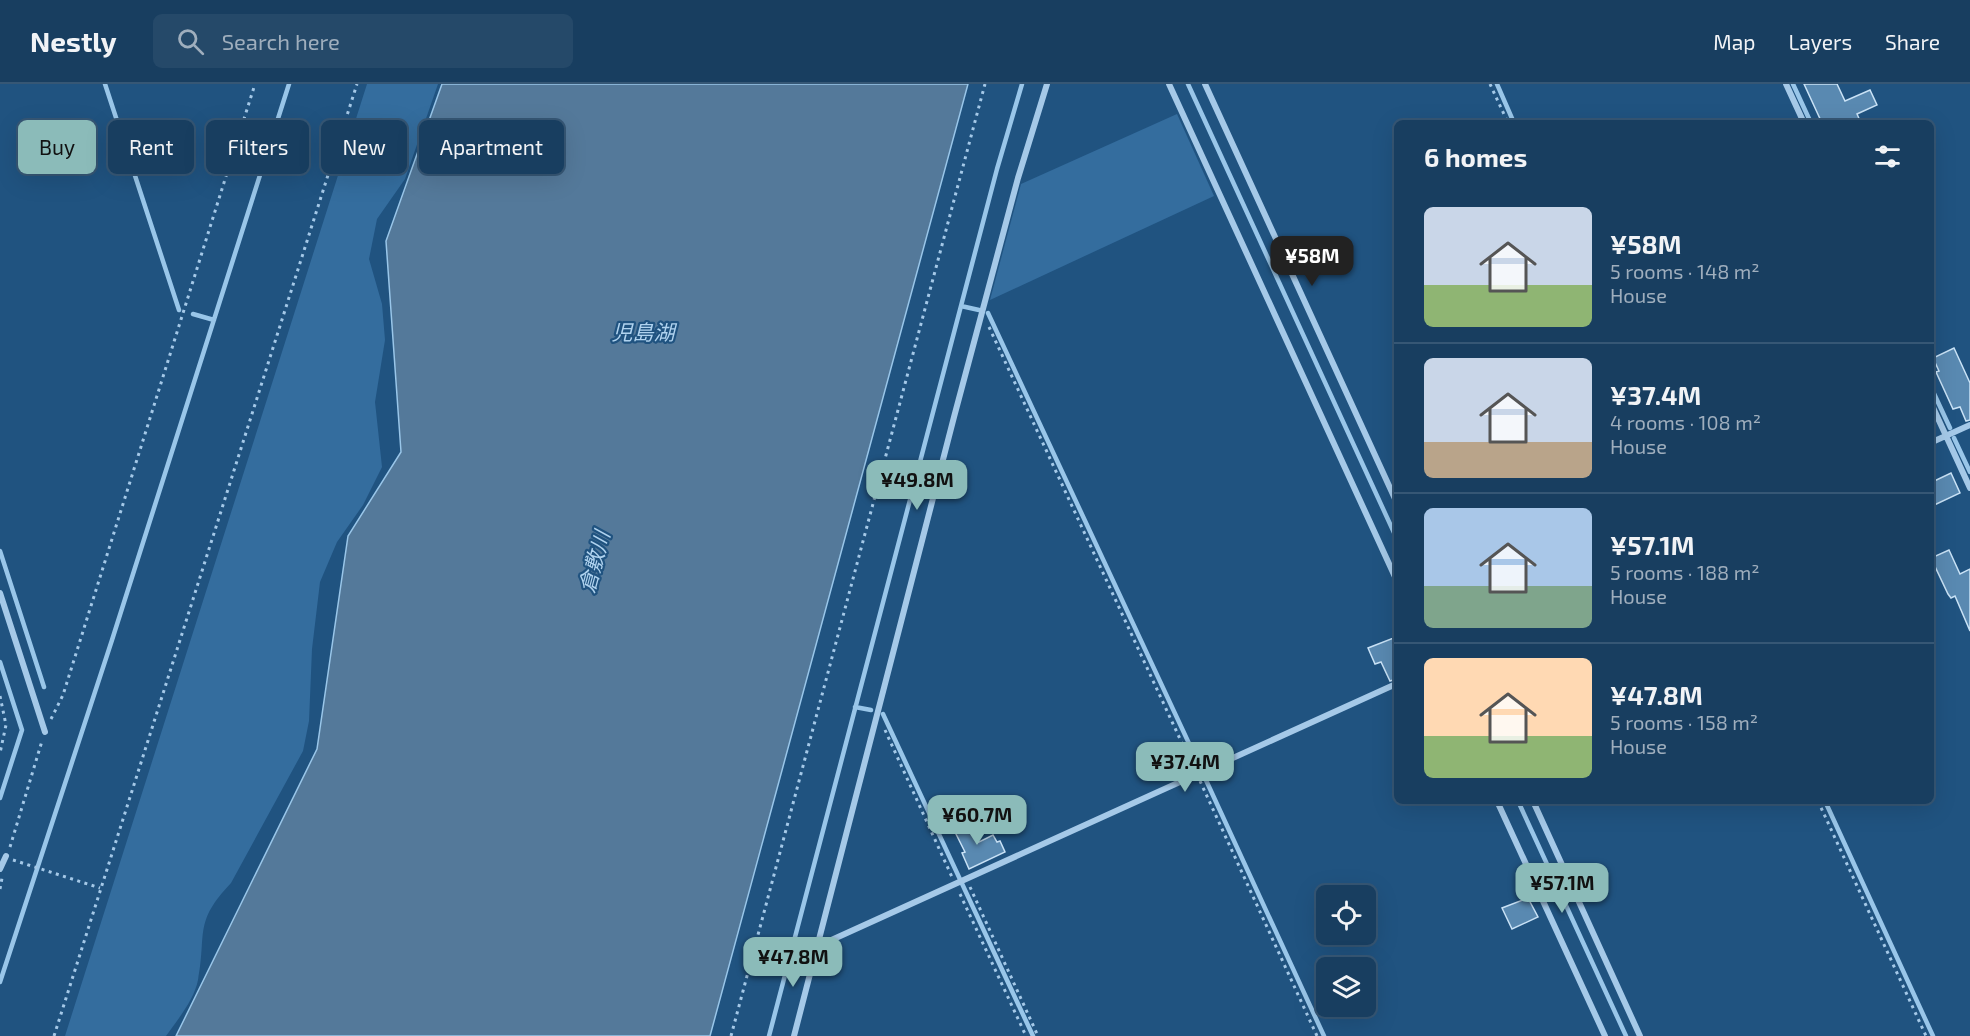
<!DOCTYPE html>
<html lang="en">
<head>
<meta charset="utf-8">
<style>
  :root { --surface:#183e60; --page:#254969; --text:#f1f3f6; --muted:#9faebd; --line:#365775; --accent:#8bbbb9 }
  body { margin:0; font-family:"Exo 2","Noto Sans JP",sans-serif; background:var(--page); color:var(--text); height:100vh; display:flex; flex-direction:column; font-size:22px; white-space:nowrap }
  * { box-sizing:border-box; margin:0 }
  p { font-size:20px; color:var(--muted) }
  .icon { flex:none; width:33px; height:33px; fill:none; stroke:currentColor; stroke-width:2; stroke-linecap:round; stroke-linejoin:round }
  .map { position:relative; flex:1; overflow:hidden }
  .details { position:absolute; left:1394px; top:36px; width:540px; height:684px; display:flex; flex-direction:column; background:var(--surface); border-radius:9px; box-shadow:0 6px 24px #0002,0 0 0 2px var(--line) }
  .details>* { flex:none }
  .top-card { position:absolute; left:18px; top:36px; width:570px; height:54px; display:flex; gap:12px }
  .fabs { position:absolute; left:1316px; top:801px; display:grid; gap:12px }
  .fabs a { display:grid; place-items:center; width:60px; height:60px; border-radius:9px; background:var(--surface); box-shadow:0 6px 24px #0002,0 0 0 2px var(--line); font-size:30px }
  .price { position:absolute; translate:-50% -51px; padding:0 14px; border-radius:12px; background:var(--accent); color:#111; font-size:20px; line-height:39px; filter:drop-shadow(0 2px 3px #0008) }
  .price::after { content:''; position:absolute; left:50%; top:36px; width:18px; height:14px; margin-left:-9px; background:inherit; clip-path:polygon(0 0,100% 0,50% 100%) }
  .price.current { background:#222; color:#fff }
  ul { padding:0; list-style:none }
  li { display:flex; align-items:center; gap:18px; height:150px; padding:0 30px }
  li+li { border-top:2px solid var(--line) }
  li span { display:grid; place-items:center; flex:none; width:168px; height:120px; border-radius:9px; color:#555 }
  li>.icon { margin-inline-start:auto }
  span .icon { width:72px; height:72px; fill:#fffc; stroke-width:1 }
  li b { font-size:26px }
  h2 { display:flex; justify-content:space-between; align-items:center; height:72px; padding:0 30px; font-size:26px }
  .pill { padding:0 21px; border-radius:9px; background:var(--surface); box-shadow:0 6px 24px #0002,0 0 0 2px var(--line); font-size:21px; line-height:54px }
  .pill.current { background:var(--accent); color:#111 }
  header { display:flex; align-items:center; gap:36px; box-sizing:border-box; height:84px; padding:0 30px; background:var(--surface); border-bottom:2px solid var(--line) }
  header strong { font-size:28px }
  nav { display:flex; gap:33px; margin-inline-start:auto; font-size:21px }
  .search { width:420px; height:54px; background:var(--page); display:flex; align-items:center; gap:15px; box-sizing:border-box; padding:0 21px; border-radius:9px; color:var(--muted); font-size:22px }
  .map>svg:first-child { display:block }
  .green { fill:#346d9e }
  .water { fill:#54799a; stroke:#99c6e9; stroke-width:1.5 }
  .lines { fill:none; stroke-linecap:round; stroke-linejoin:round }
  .stream { stroke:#99c6e9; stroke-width:4.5 }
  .building { fill:#5989b1; stroke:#c9e2f6; stroke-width:1.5 }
  .path { stroke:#a5c9e8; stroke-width:3; stroke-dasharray:3 4.5; stroke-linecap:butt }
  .minor { stroke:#a5c9e8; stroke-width:6 }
  .labels { text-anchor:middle; stroke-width:4.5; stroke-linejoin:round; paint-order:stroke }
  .water-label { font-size:21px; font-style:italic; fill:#b0d3ef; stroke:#205380 }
</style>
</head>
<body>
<header>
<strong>Nestly</strong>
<div class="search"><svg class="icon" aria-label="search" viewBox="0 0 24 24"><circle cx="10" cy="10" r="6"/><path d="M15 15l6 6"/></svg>Search here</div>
<nav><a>Map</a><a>Layers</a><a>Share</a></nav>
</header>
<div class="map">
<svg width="1970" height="952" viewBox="0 0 1970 952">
  <rect width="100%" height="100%" fill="#205380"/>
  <path class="green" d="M367 0H438L405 95 377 135 369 175 382 220 385 256 375 318 382 383 363 421 337 458 320 498 312 565 309 637 303 667 231 799C193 839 207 849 198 896 194 916 178 935 166 952H65Z
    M1177 30 1214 112 990 216 1021 100Z"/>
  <path class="water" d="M442 0H968L710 952H176L317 665 348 452 401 368 386 157Z"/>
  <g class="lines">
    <path class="stream" d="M105 0 179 226
      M1188 0 1396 453
      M1497 0 1514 39
      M1793 0 1811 39
      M961 222 979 226
      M988 229 1200 683
      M193 230 214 236
      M1930 301 1950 344
      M1954 354 1970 388
      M0 467 44 603
      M0 578 22 646 0 714
      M855 623 871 626
      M883 630 1033 952
      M1205 694 1324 952
      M1518 717 1626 952
      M1825 717 1933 952
      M0 898 112 556 289 0
      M769 952 997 85 1022 0"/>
  </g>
  <path class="building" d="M1804 0H1837L1845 17 1870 6 1877 21 1857 30 1861 39H1822Z
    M1954 264 1970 299V336L1966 337 1960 323 1953 325 1936 288 1939 287 1933 274Z
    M1951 389 1960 409 1930 423V399Z
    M1949 466 1960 490 1970 485V547L1955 512 1951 514 1948 510 1931 474Z
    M1396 553V595L1390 597 1381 578 1375 580 1368 564Z
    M967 737 977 759 993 751 997 758 1000 757 1005 768 969 785 962 769 965 768 953 744Z
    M1528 814 1538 833 1512 845 1502 824Z"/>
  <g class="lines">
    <path class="path" d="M1490 0 1508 39
      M989 243 1193 683
      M0 612 6 641 0 669
      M51 635 63 611 255 0
      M885 646 952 793
      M1200 697 1317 952
      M1818 717 1926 952
      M10 763 42 657
      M13 776 100 804
      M970 803 1038 952
      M0 805 2 794
      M960 810 1026 952
      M54 952 357 0
      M731 952 985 0"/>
    <path class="minor" d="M1169 0 1396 495
      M1205 0 1396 417
      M1786 0 1804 39
      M1930 317 1970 404
      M1930 359 1970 341
      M0 509 45 648
      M1497 717 1605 952
      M1533 717 1640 952
      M0 785 6 772
      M816 863 1396 600
      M794 952 954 333 1018 94 1047 0"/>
  </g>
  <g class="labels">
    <g class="water-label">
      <text x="643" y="256">児島湖</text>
      <text transform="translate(595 478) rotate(-75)" y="7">倉敷川</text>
    </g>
  </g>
</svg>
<div class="fabs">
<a><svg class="icon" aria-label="locate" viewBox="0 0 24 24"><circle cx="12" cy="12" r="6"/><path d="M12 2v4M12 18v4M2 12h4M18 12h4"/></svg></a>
<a><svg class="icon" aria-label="layers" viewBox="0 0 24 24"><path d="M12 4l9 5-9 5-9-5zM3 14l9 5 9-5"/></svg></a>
</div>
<b class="price current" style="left:1312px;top:203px">¥58M</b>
<b class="price" style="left:917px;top:427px">¥49.8M</b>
<b class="price" style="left:1185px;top:709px">¥37.4M</b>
<b class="price" style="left:977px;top:762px">¥60.7M</b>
<b class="price" style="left:1562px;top:830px">¥57.1M</b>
<b class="price" style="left:793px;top:904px">¥47.8M</b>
<div class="top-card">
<a class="pill current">Buy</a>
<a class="pill">Rent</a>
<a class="pill">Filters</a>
<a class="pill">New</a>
<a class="pill">Apartment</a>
</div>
<section class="details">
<h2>6 homes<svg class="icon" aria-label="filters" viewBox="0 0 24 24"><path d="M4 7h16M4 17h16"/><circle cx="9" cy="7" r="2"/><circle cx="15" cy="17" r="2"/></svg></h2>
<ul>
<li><span style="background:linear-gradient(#c9d6e8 65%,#8fb573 0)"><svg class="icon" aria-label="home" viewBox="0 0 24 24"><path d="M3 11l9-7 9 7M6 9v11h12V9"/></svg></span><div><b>¥58M</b><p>5 rooms · 148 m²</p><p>House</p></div></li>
<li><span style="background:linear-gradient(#c9d6e8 70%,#b9a48a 0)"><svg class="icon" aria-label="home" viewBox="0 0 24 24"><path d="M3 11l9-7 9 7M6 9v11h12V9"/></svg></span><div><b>¥37.4M</b><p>4 rooms · 108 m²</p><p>House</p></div></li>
<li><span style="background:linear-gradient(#a9c7e8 65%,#7fa58c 0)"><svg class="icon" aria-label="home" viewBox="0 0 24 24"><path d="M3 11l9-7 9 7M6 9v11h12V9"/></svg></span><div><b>¥57.1M</b><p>5 rooms · 188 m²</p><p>House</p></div></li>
<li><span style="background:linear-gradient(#ffd9b3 65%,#8fb573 0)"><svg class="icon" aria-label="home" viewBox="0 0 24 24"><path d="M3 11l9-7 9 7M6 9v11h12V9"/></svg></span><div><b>¥47.8M</b><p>5 rooms · 158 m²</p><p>House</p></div></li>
</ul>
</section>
</div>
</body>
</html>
